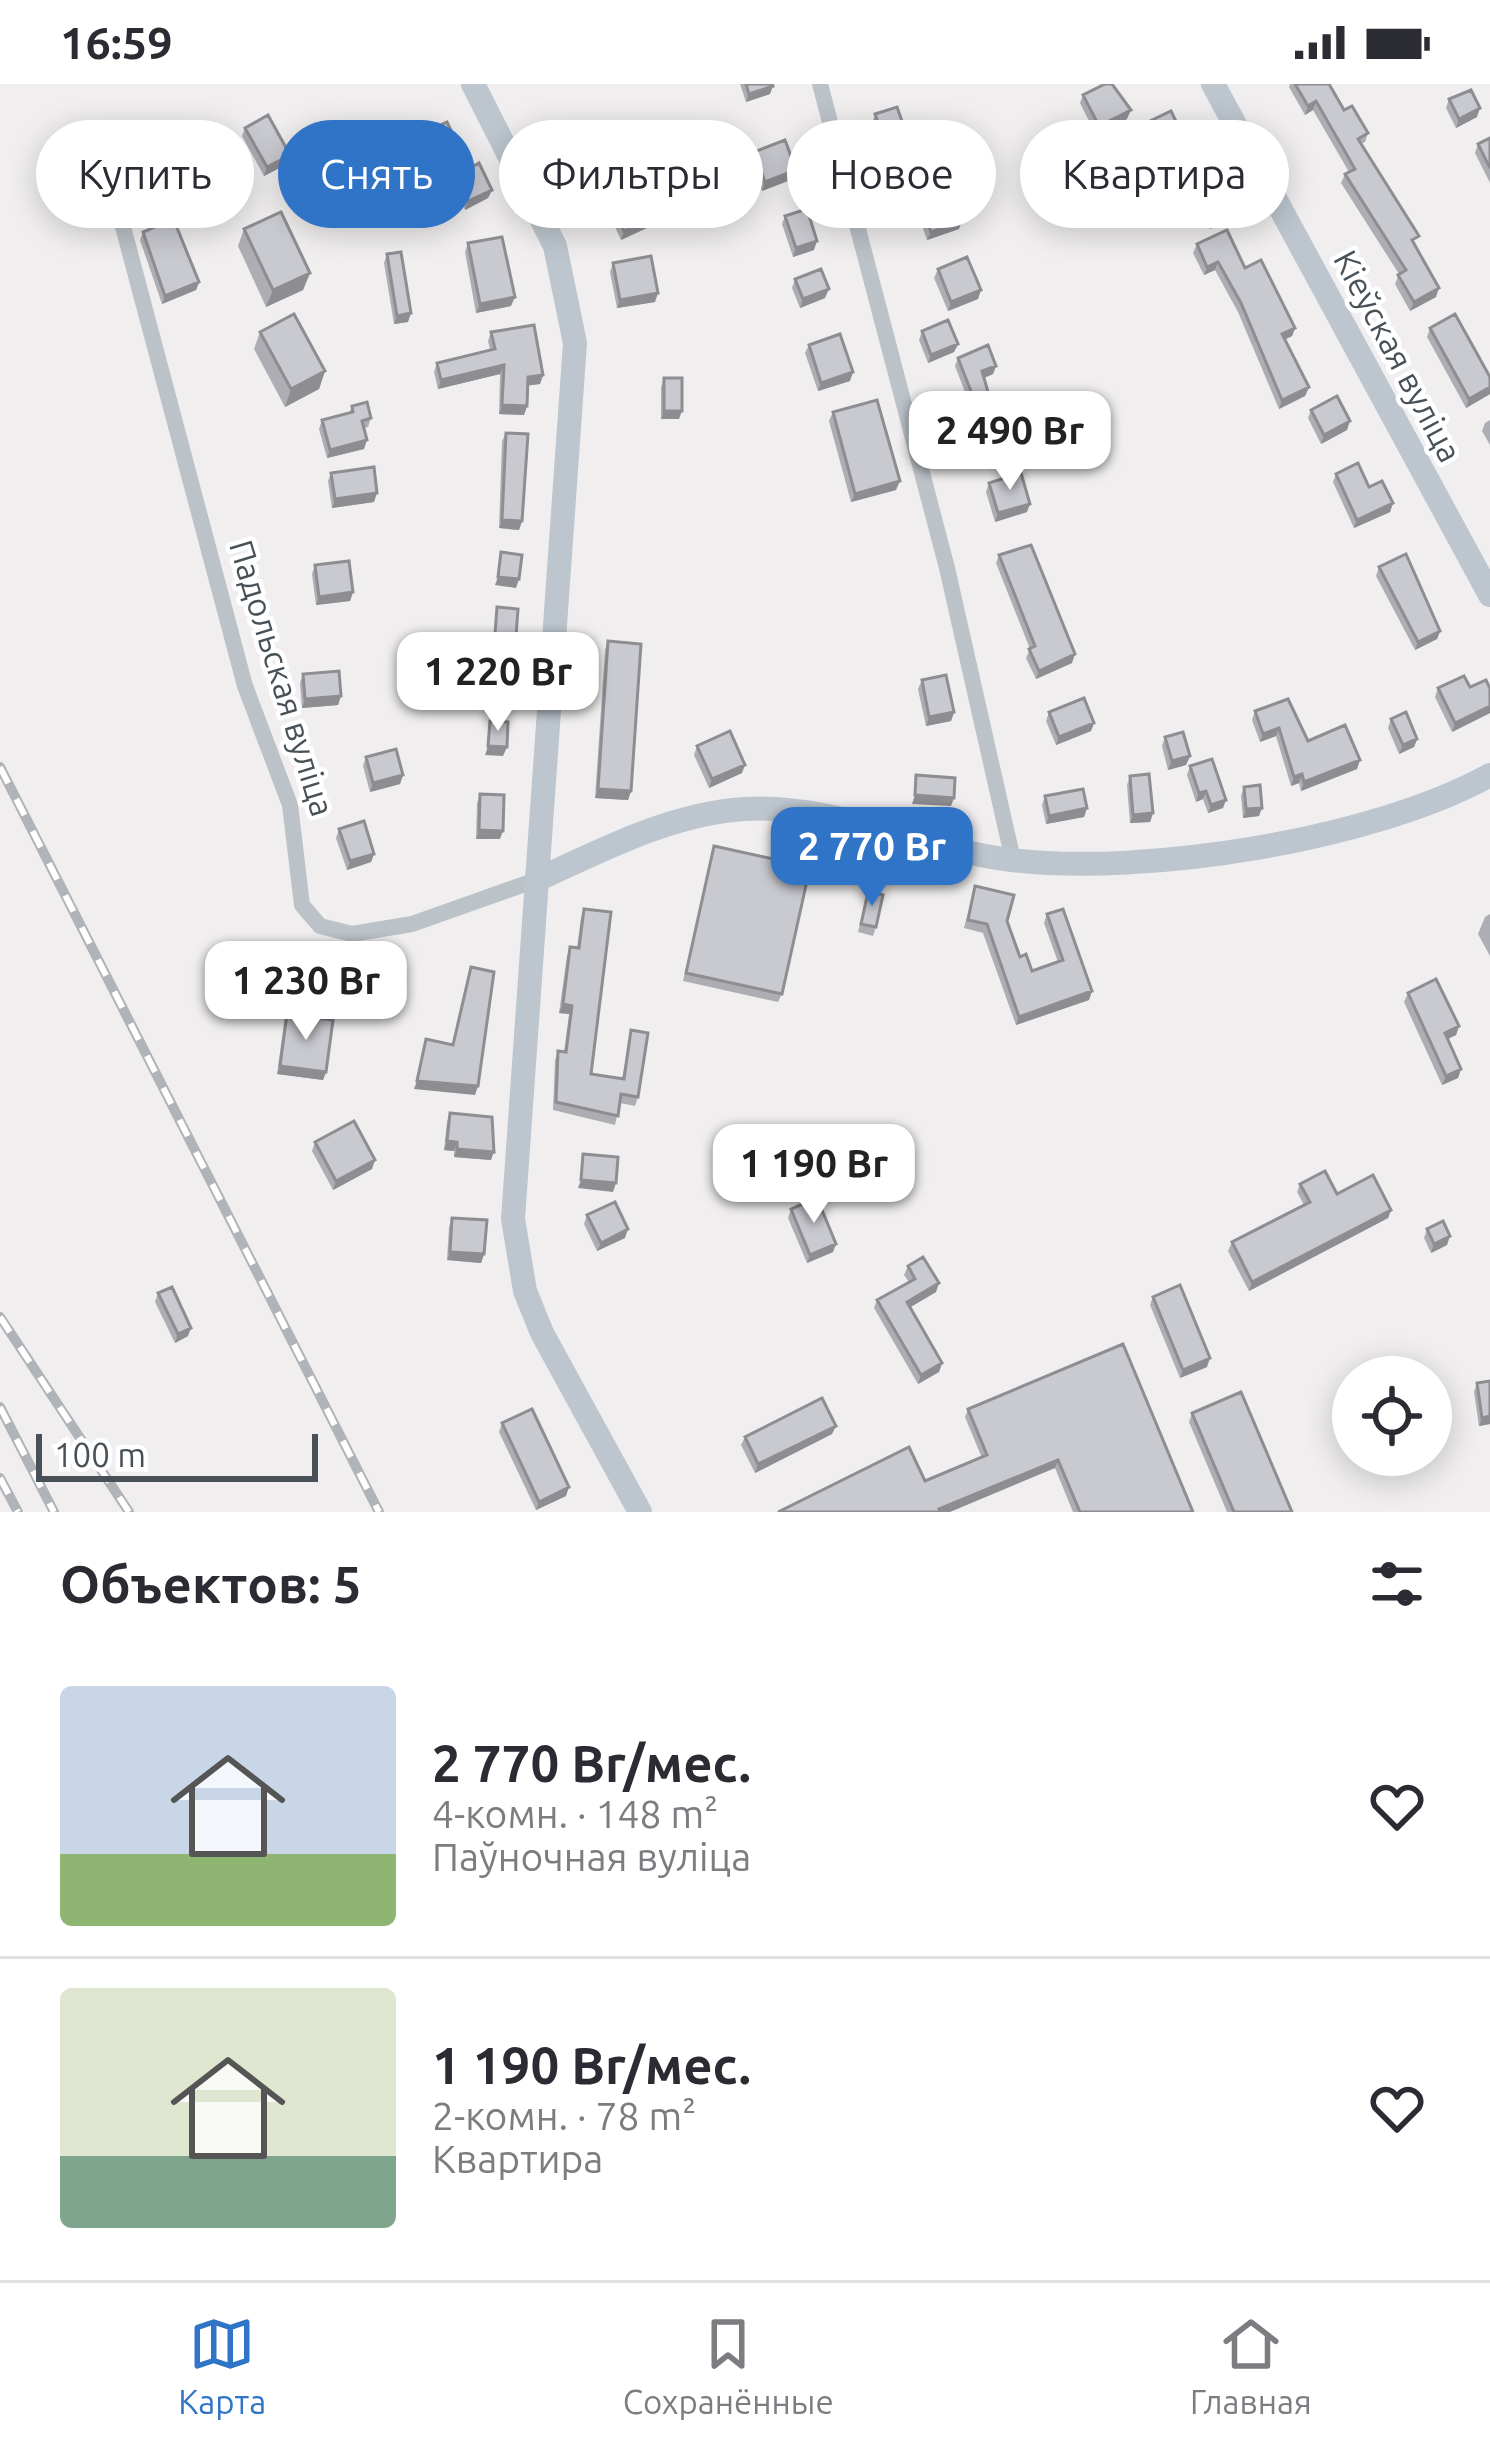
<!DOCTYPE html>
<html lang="ru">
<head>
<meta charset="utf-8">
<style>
  :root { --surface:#fff; --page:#f2f2f3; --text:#2b2b33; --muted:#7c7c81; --line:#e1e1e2; --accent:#3074c8 }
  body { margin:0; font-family:Ubuntu,sans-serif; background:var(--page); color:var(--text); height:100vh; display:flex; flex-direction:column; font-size:45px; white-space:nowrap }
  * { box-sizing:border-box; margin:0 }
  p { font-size:39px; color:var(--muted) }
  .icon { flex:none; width:66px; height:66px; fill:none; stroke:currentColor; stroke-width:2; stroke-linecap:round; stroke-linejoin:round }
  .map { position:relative; height:1428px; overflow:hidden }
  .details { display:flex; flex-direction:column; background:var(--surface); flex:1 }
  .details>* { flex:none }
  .guide { position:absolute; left:36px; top:36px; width:1419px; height:108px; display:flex; gap:24px }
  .fabs { position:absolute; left:1332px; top:1272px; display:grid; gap:24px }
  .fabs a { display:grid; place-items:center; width:120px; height:120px; border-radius:50%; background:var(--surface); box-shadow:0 6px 30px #0003; font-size:60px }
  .scale { position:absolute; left:36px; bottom:30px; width:282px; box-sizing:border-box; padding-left:12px; border:6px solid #485158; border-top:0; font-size:33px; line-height:42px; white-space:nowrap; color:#485158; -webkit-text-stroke:9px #fff; paint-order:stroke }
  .price { position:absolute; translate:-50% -102px; padding:0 27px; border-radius:24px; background:#fff; color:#222; font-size:39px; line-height:78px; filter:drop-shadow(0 3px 6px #0008) }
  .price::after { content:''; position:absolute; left:50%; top:72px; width:36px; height:27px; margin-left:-18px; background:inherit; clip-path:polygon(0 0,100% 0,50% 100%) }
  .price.selected { background:var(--accent); color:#fff }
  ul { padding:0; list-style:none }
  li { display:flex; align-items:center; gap:36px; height:300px; padding:0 60px }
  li+li { border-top:3px solid var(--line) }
  li span { display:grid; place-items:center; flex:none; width:336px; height:240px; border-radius:12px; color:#555 }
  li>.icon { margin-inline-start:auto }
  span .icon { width:144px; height:144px; fill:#fffc; stroke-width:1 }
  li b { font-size:51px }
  h2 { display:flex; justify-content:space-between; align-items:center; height:144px; padding:0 60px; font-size:51px }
  .pill { padding:0 42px; border-radius:54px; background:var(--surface); box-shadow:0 6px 30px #0003; font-size:42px; line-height:108px }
  .pill.selected { background:var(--accent); color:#fff }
  .status { display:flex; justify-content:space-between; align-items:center; height:84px; padding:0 60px; background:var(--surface); direction:ltr }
  .status svg { height:33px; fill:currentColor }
  .menu { display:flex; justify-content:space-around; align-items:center; height:168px; border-top:3px solid var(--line); background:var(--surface); font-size:33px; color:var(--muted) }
  .menu a { display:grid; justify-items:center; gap:6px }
  .menu .selected { color:var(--accent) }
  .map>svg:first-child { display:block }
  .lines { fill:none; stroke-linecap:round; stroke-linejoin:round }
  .street { stroke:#bbc2c8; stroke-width:16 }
  .secondary { stroke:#bdc6cf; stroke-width:24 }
  .rail-casing { stroke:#b0b3b7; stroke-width:10 }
  .rail { stroke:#fff; stroke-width:6; stroke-dasharray:18; stroke-linecap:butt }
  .wall { fill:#adaeb3 }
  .shaded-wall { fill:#8d8d92 }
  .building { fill:#c9cad0; stroke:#8d8d92; stroke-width:3 }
  .labels { text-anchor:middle; stroke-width:9; stroke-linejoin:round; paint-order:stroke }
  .street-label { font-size:33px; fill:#485158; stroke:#fff }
</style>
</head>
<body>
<div class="status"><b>16:59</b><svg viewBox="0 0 49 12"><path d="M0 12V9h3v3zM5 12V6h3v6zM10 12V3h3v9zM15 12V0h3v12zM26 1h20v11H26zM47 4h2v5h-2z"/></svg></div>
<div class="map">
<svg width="1490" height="1428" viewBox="0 0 1490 1428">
  <rect width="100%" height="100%" fill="#f0eeee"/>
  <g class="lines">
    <path class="street" d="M820 0 947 484 1013 776
      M122 139 245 602 290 721 302 821 320 842 352 850 412 840 539 795"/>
    <path class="secondary" d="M473 0 555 162 575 259 513 1135 525 1207 542 1249 640 1428
      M1213 0 1490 511
      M539 795C604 765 671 730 744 725 834 719 924 766 1012 776 1145 792 1373 756 1490 691"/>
    <defs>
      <path id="rail" d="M0 683 379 1428
        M0 1233 129 1428
        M0 1323 54 1428
        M0 1394 18 1428"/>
    </defs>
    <use href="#rail" class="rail-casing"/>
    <use href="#rail" class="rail"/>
  </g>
  <path class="wall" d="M740 0H772L770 10 746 18Z
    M1290 0H1329L1344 26 1368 49 1365 58 1361 60 1416 161 1415 162 1436 213 1410 227 1395 200 1399 190 1341 99 1345 90 1349 88 1313 26 1305 31 1289 3Z
    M1083 11 1127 35 1096 51 1080 19Z
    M1449 15 1477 33 1456 44 1446 24Z
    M875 30 918 83 914 91 893 99 872 39Z
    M1144 40 1186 58 1183 67 1157 80 1141 49Z
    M245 44 290 71 287 80 264 92 242 52Z
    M137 45 199 198 196 206 162 220 140 156 143 148 149 145 125 81 105 89 97 68 100 60Z
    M419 51 469 85 492 106 488 114 465 126 459 112 444 121 416 60Z
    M580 54 621 76 591 90 577 62Z
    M1490 54V99L1475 69 1478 60Z
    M754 68 793 95 762 107 751 77Z
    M1197 105 1239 123 1236 132 1210 145 1194 114Z
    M918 112 959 145 927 156 915 121Z
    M612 121 651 142 621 156 609 130Z
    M785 132 814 166 793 173 782 140Z
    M244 145 310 189 303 206 266 223 238 162Z
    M468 159 511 222 476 229 465 168Z
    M1197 160 1245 184 1295 244 1292 252 1284 256 1309 303 1305 312 1279 325 1238 228 1215 186 1204 191 1193 169Z
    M387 170 408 238 394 240 384 179Z
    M613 179 655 218 617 224 610 188Z
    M938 185 978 215 948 227 934 194Z
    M795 195 825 214 800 224 792 204Z
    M1430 244 1490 293V310L1466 324 1427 253Z
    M922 247 958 260 954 268 928 279 919 256Z
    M260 248 325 287 319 305 285 323 254 265Z
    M491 248 543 291 540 300 527 301V322L524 331 499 330 500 290 438 305 434 288 437 279 490 266 488 257Z
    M809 261 850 297 818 307 805 269Z
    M958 274 996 282 993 290 984 294 1001 354 998 363 973 370 960 326 963 318 968 316 955 282Z
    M664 294 679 335H661V303Z
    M352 322 371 334 368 343 364 344V365L327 374 319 345 322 336 349 329Z
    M1311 326 1347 346 1321 360 1308 334Z
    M833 328 896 406 851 418 829 337Z
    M1490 336V361L1482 347 1485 339Z
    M506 349 522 437 519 446 499 444 502 357Z
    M331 389 374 418 332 424 328 397Z
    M1336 390 1369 403 1393 419 1390 428 1354 444 1333 398Z
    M989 399 1027 428 995 438 986 408Z
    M999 471 1072 579 1036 595 1026 574 1030 565 996 479Z
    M315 481 353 508 350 517 316 521 312 490Z
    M1379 483 1440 547 1437 555 1415 566 1376 492Z
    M608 557 631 707 628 716 595 714 605 566Z
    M303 590 341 612 338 621 302 624 300 599Z
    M922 596 954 628 951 637 926 642 918 605Z
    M1470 603 1490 605V629L1452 648 1435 613 1438 604Z
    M1255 627 1308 657 1360 676 1357 685 1301 707 1299 699 1291 702 1276 652 1260 658 1252 636Z
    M1049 628 1094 639 1091 647 1056 661 1046 637Z
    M1391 635 1417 655 1414 663 1399 670 1388 644Z
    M1165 653 1190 672 1186 681 1168 686 1162 662Z
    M697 662 742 689 709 704 694 671Z
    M366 673 403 691 400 700 370 708 363 682Z
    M1190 682 1223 724 1208 729 1203 715 1196 718 1187 691Z
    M1130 692 1153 729 1150 738 1130 739 1127 701Z
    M1244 703 1259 732 1243 734 1241 712Z
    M480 710 500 755H476L477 719Z
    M1045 712 1087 724 1084 733 1046 740 1042 721Z
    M339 745 374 770 371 778 347 786 336 754Z
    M714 762 782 910 778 918 683 897Z
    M975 802 1007 837 1020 873 1032 887 1058 878 1044 839 1047 830 1092 907 1089 916 1016 941 983 849 964 844Z
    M868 808 876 843 873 852 858 848Z
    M584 825 591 990 622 995 631 946 638 1013 635 1022 620 1019 615 1041 553 1026 555 976 558 967 564 968 569 930 559 929 567 872 570 863 577 864 581 834Z
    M1490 830V872L1478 850 1485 833Z
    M1408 909 1459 942 1456 951 1447 955 1461 985 1458 994 1442 1001 1404 918Z
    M287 930 326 988 323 996 277 990 284 939Z
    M450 1029 491 1076 454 1073V1067L444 1066 447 1038Z
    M315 1058 372 1085 333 1106 312 1067Z
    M1300 1100 1391 1126 1388 1134 1249 1207 1228 1167 1232 1158 1304 1121 1297 1108Z
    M791 1125 833 1168 807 1179 788 1134Z
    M587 1131 625 1154 597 1167 584 1140Z
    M452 1134 484 1170 481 1179 447 1176 449 1143Z
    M1427 1145 1447 1161 1431 1169 1424 1154Z
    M908 1182 936 1208 910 1223 942 1279 939 1288 918 1300 874 1224 877 1216 909 1198 904 1191Z
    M158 1209 188 1252 175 1259 155 1218Z
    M1153 1213 1207 1283 1180 1294 1150 1221Z
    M1490 1297V1340L1479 1342 1474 1308 1477 1299Z
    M968 1325 1193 1428H1073L1055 1384 925 1397 982 1374 965 1333Z
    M1192 1329 1292 1428H1227L1189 1338Z
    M502 1339 566 1412 536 1426 499 1348Z
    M832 1350 755 1389 741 1361 745 1353Z"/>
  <path class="shaded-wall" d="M773 2 770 10 746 18 749 10Z
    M1316 17 1313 26 1305 31 1308 22Z
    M1480 24 1477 33 1456 44 1459 35Z
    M1131 26 1127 35 1096 51 1099 42Z
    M1186 58 1183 67 1157 80 1160 71Z
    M624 67 621 76 591 90 594 82Z
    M290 71 287 80 264 92 267 83Z
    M129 73 125 81 105 89 108 81Z
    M918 83 914 91 893 99 896 90Z
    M796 86 793 95 762 107 765 98Z
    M462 104 459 112 444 121 447 113Z
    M492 106 488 114 465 126 468 117Z
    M1239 123 1236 132 1210 145 1213 137Z
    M654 133 651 142 621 156 624 147Z
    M962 137 959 145 927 156 931 148Z
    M817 157 814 166 793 173 796 164Z
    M1218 178 1215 186 1204 191 1207 183Z
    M310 189 303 206 266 223 273 206Z
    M199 198 196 206 162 220 165 212Z
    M1439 204 1436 213 1410 227 1414 218Z
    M829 205 825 214 800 224 803 215Z
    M981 206 978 215 948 227 951 218Z
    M658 209 655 218 617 224 620 216Z
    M515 213 511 222 476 229 480 220Z
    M411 229 408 238 394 240 397 232Z
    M1295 244 1292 252 1278 259 1282 250Z
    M958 260 954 268 928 279 931 271Z
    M504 281 500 290 438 305 441 296Z
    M996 282 993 290 979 296 982 287Z
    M325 287 319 305 285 323 291 305Z
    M853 288 850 297 818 307 821 299Z
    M543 291 540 300 525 302 528 293Z
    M1309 303 1305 312 1279 325 1282 316Z
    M1490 303V310L1466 324 1469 315Z
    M502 321 527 322 524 331 499 330Z
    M664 327H682L679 335H661Z
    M1350 337 1347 346 1321 360 1324 351Z
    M1001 354 998 363 973 370 976 361Z
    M367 356 364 365 327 374 330 366Z
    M900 397 896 406 851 418 855 410Z
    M377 409 374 418 332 424 335 415Z
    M1393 419 1390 428 1354 444 1357 436Z
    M1030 420 1027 428 995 438 998 429Z
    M502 436 522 437 519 446 499 444Z
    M498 493 519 495 516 504 495 501Z
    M353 508 350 517 316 521 319 513Z
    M1440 547 1437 555 1415 566 1418 558Z
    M495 550 516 552 513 561 492 559Z
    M1075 570 1072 579 1036 595 1039 587Z
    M494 607 517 609 514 618 491 616Z
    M341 612 338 621 302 624 305 615Z
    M1490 622V629L1452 648 1455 639Z
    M954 628 951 637 926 642 929 633Z
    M1094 639 1091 647 1056 661 1059 653Z
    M1279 644 1276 652 1260 658 1263 650Z
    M1417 655 1414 663 1399 670 1403 661Z
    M488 662 507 663 503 672 485 671Z
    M1190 672 1186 681 1168 686 1172 677Z
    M1360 676 1357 685 1301 707 1304 698Z
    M745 681 742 689 709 704 712 695Z
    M1302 690 1299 699 1291 702 1294 693Z
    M403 691 400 700 370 708 373 699Z
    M598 705 631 707 628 716 595 714Z
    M1206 707 1203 715 1196 718 1199 709Z
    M915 711 954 714 951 722 912 720Z
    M1226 716 1223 724 1208 729 1211 721Z
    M1087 724 1084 733 1046 740 1049 732Z
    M1262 724 1259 732 1243 734 1246 725Z
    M1153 729 1150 738 1130 739 1133 731Z
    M479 746 503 747 500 755H476Z
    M374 770 371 778 347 786 350 777Z
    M1092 907 1089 916 1016 941 1019 933Z
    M563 920 572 922 569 930 559 929Z
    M1459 942 1456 951 1442 958 1445 949Z
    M280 982 326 988 323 996 277 990Z
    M1461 985 1458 994 1442 1001 1446 992Z
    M417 997 478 1002 475 1011 414 1005Z
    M447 1057 457 1058 454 1067 444 1066Z
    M457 1065 494 1068 491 1076 454 1073Z
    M375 1076 372 1085 333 1106 336 1097Z
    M581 1096 616 1099 613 1108 578 1104Z
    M1391 1126 1388 1134 1249 1207 1252 1198Z
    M628 1145 625 1154 597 1167 601 1159Z
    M1450 1152 1447 1161 1431 1169 1434 1160Z
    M836 1160 833 1168 807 1179 810 1171Z
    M450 1168 484 1170 481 1179 447 1176Z
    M939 1199 936 1208 904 1227 907 1218Z
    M191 1244 188 1252 175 1259 178 1250Z
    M1210 1274 1207 1283 1180 1294 1183 1286Z
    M942 1279 939 1288 918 1300 921 1291Z
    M1490 1332V1340L1479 1342 1482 1334Z
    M836 1342 832 1350 755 1389 758 1380Z
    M1058 1376 1055 1384 950 1428H938L939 1425Z
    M569 1403 566 1412 536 1426 539 1418Z"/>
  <path class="building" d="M746 0H772L773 2 749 10Z
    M1105 0H1112L1131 26 1099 42 1083 11Z
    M1295 0H1329L1344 26 1352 22 1368 49 1358 55 1419 152 1412 156 1439 204 1414 218 1398 191 1406 186 1345 90 1355 85 1316 17 1308 22Z
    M1471 6 1480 24 1459 35 1449 15Z
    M897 23 918 83 896 90 875 30Z
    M1171 27 1186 58 1160 71 1144 40Z
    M268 31 290 71 267 83 245 44Z
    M447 38 469 85 479 79 492 106 468 117 462 104 447 113 419 51Z
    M611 39 624 67 594 82 580 54Z
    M137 45 199 198 165 212 143 148 155 143 129 73 108 81 100 60Z
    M1490 54V84L1478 60Z
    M785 56 796 86 765 98 754 68Z
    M1223 92 1239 123 1213 137 1197 105Z
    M949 101 962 137 931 148 918 112Z
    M642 107 654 133 624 147 612 121Z
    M807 125 817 157 796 164 785 132Z
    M281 128 310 189 273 206 244 145Z
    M1227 146 1245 184 1261 176 1295 244 1282 250 1309 303 1282 316 1241 219 1218 178 1207 183 1197 160Z
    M502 153 515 213 480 220 468 159Z
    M401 168 411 229 397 232 387 170Z
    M651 172 658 209 620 216 613 179Z
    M967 173 981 206 951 218 938 185Z
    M821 185 829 205 803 215 795 195Z
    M294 230 325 287 291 305 260 248Z
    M1455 230 1490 293V303L1469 315 1430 244Z
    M948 236 958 260 931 271 922 247Z
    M534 241 543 291 528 293 527 322 502 321 504 281 441 296 437 279 495 265 491 248Z
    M840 250 853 288 821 299 809 261Z
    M988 261 996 282 982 287 1001 354 976 361 963 318 974 315 958 274Z
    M664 294H682V327H664Z
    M1337 312 1350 337 1324 351 1311 326Z
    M877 316 900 397 855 410 833 328Z
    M367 318 371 334 362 337 367 356 330 366 322 336 353 328 352 322Z
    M506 349 528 350 522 437 502 436Z
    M1358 379 1369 403 1382 397 1393 419 1357 436 1336 390Z
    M374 383 377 409 335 415 331 389Z
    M1021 389 1030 420 998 429 989 399Z
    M1031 461 1075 570 1039 587 1029 565 1035 562 999 471Z
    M501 468 522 471 519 495 498 493Z
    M1406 470 1440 547 1418 558 1379 483Z
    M349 477 353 508 319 513 315 481Z
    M497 523 518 525 516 552 495 550Z
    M608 557 641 560 631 707 598 705Z
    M497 580 520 582 517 609 494 607Z
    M339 587 341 612 305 615 303 590Z
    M946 591 954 628 929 633 922 596Z
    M1464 592 1470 603 1486 596 1490 605V622L1455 639 1438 604Z
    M1084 614 1094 639 1059 653 1049 628Z
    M1288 615 1308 657 1345 641 1360 676 1304 698 1302 690 1294 693 1279 644 1263 650 1255 627Z
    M1406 628 1417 655 1403 661 1391 635Z
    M490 637 508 638 507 663 488 662Z
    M730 647 745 681 712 695 697 662Z
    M1183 648 1190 672 1172 677 1165 653Z
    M396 665 403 691 373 699 366 673Z
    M1212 675 1226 716 1211 721 1206 707 1199 709 1190 682Z
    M1149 690 1153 729 1133 731 1130 692Z
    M916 691 955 694 954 714 915 711Z
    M1260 701 1262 724 1246 725 1244 703Z
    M1083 705 1087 724 1049 732 1045 712Z
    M480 710 504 711 503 747 479 746Z
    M364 737 374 770 350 777 339 745Z
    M714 762 810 783 782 910 686 889Z
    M975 802 1014 811 1007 837 1020 873 1026 870 1032 887 1063 876 1047 830 1063 825 1092 907 1019 933 987 840 968 836Z
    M868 808 883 811 876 843 861 840Z
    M584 825 611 828 591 990 624 995 631 946 648 949 638 1013 621 1010 618 1032 556 1018 558 967 566 968 572 922 563 920 570 863 579 864Z
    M471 883 494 888 478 1002 417 997 426 955 453 961Z
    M1436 895 1459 942 1445 949 1461 985 1446 992 1408 909Z
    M287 930 333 936 326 988 280 982Z
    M450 1029 492 1033 494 1068 457 1065V1058L447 1057Z
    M354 1037 375 1076 336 1097 315 1058Z
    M583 1070 618 1073 616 1099 581 1096Z
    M1325 1087 1337 1110 1373 1091 1391 1126 1252 1198 1232 1158 1310 1118 1300 1100Z
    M817 1114 836 1160 810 1171 791 1125Z
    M615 1118 628 1145 601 1159 587 1131Z
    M452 1134 487 1136 484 1170 450 1168Z
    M1443 1137 1450 1152 1434 1160 1427 1145Z
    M923 1173 939 1199 907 1218 942 1279 921 1291 877 1216 915 1195 908 1182Z
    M1180 1201 1210 1274 1183 1286 1153 1213Z
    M172 1203 191 1244 178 1250 158 1209Z
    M1123 1260 1193 1428H1080L1058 1376 939 1425 941 1428H778L909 1363 925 1397 987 1371 968 1325Z
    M1490 1297V1332L1482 1334 1477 1299Z
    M1241 1308 1292 1428H1234L1192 1329Z
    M822 1314 836 1342 758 1380 745 1353Z
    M532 1325 569 1403 539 1418 502 1339Z"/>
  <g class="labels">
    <g class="street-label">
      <text transform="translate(1398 272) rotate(62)" y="12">Кіеўская вуліца</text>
      <text transform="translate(282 594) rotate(73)" y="12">Падольская вуліца</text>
    </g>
  </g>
</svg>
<div class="fabs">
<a><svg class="icon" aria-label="locate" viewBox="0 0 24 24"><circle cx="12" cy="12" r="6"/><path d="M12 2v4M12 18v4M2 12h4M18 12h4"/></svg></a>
</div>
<div class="scale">100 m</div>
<b class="price" style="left:1010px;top:409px">2 490 Br</b>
<b class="price" style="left:498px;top:650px">1 220 Br</b>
<b class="price selected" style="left:872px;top:825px">2 770 Br</b>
<b class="price" style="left:306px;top:959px">1 230 Br</b>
<b class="price" style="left:814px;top:1142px">1 190 Br</b>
<div class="guide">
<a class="pill">Купить</a>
<a class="pill selected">Снять</a>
<a class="pill">Фильтры</a>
<a class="pill">Новое</a>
<a class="pill">Квартира</a>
</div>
</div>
<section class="details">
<h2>Объектов: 5<svg class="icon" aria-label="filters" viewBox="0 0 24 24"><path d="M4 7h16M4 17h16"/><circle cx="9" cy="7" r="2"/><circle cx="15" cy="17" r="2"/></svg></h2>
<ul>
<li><span style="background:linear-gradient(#c9d6e8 70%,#8fb573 0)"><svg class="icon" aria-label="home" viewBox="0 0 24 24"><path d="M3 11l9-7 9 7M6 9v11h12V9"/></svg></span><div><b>2 770 Br/мес.</b><p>4-комн. · 148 m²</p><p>Паўночная вуліца</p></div><svg class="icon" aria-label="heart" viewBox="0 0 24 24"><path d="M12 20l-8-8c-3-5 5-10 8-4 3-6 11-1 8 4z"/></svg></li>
<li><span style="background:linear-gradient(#dfe7d0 70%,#7fa58c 0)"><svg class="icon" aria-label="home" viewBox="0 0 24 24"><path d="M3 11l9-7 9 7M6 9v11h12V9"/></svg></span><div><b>1 190 Br/мес.</b><p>2-комн. · 78 m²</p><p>Квартира</p></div><svg class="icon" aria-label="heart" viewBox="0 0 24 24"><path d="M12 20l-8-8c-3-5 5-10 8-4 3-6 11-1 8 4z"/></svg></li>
</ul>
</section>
<nav class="menu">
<a class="selected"><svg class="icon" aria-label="map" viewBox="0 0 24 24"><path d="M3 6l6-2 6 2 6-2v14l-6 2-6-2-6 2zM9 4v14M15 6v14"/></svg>Карта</a>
<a><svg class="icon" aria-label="saved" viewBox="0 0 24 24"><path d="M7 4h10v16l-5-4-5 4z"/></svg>Сохранённые</a>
<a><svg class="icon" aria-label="home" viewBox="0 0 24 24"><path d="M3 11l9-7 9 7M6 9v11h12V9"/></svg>Главная</a>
</nav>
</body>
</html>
